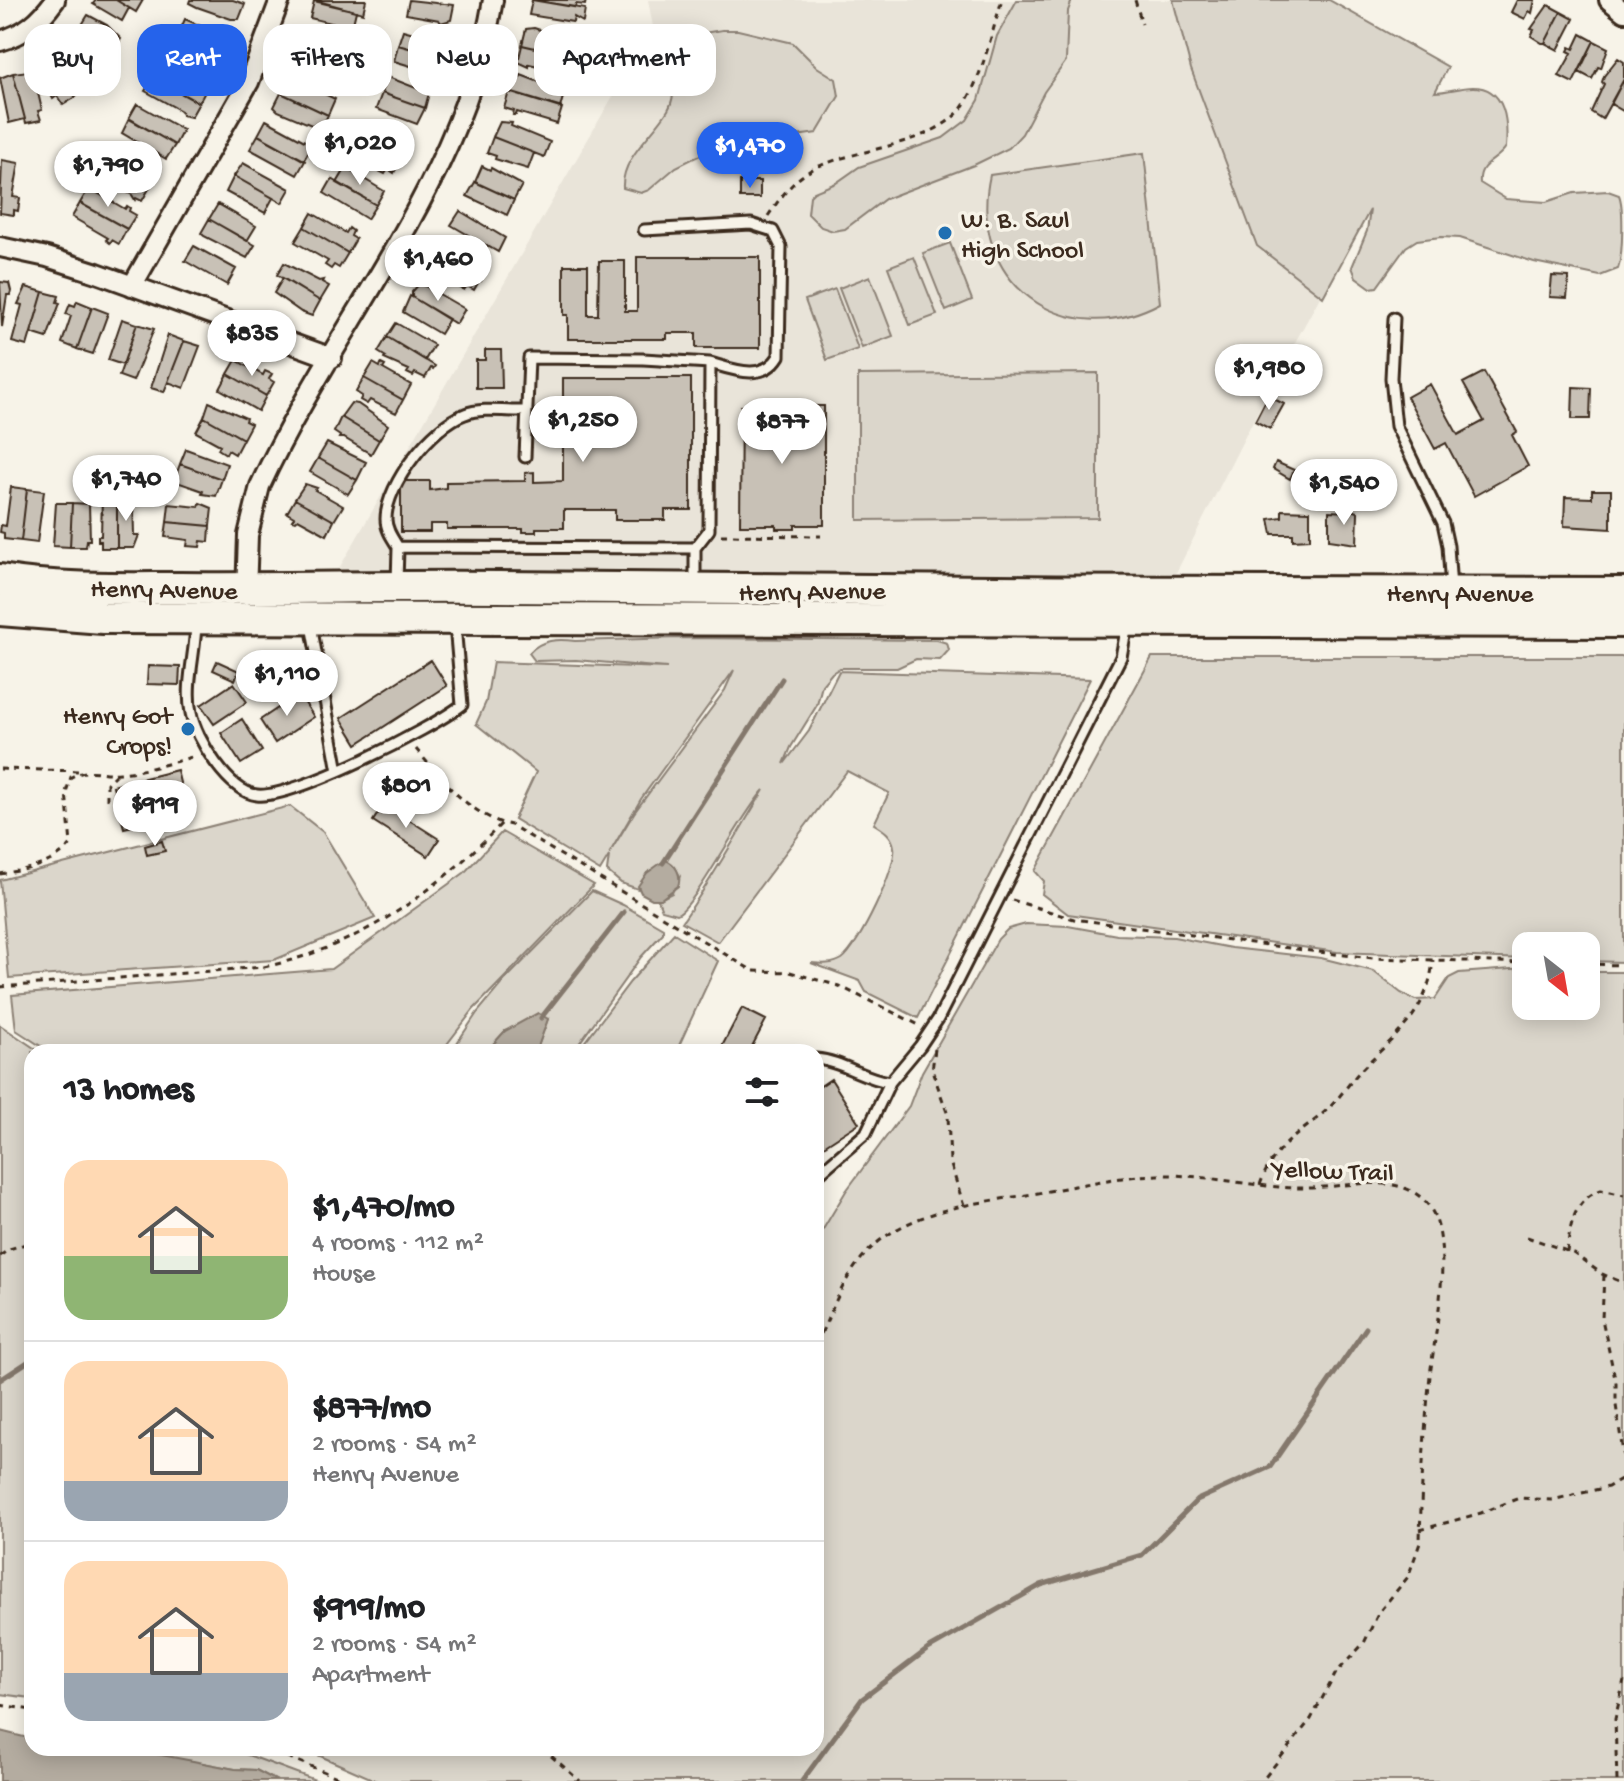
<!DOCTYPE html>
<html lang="en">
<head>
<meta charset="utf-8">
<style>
  :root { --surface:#fff; --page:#f6f6f6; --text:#202124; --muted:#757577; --line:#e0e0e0; --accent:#2563eb }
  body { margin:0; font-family:"Gochi Hand",sans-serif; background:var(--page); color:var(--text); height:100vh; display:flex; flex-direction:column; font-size:30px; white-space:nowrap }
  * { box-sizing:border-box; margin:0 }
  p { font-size:26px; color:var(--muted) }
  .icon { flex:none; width:44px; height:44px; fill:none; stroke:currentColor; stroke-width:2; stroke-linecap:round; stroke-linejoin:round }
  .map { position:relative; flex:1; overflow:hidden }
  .drawer { position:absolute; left:24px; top:1044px; width:800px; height:712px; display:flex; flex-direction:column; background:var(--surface); border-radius:24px; box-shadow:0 4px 20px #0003 }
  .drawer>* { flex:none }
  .guide { position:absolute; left:24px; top:24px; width:800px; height:72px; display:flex; gap:16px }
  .needle { width:52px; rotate:149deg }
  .controls { position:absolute; left:1512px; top:932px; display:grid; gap:16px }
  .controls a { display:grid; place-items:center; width:88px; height:88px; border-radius:16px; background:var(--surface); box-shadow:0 4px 20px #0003; font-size:40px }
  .price { position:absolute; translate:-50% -68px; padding:0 18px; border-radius:28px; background:#fff; color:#222; font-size:26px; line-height:52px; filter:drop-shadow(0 2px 4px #0008) }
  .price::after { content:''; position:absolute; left:50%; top:48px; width:24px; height:18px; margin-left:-12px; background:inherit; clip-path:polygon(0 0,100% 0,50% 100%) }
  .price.active { background:var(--accent); color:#fff }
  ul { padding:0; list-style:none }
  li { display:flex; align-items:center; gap:24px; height:200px; padding:0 40px }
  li+li { border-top:2px solid var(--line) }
  li span { display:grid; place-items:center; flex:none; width:224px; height:160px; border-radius:24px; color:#555 }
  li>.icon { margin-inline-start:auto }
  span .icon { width:96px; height:96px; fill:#fffc; stroke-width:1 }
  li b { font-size:34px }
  h2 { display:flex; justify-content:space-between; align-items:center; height:96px; padding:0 40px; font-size:34px }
  .tag { padding:0 28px; border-radius:24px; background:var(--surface); box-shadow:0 4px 20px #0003; font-size:28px; line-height:72px }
  .tag.active { background:var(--accent); color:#fff }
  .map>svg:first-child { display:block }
  .built { fill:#e9e4d9 }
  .green { fill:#dbd6cb; stroke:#8b8074; stroke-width:2; fill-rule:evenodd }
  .water { fill:#b4aca0; stroke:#84786c; stroke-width:2 }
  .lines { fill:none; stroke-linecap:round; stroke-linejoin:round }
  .stream { stroke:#84786c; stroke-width:5 }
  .building { fill:#c8c1b6; stroke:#3b2a1e; stroke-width:2 }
  .lane-casing { stroke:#3b2a1e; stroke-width:15 }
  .street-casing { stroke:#3b2a1e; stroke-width:24 }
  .primary-casing { stroke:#3b2a1e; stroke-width:36 }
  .path { stroke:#3b2a1e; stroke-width:3; stroke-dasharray:6 6; stroke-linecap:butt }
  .lane { stroke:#f7f3e8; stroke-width:9 }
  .street { stroke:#f7f3e8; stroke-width:18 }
  .primary { stroke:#f7f3e8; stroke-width:30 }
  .poi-dot { fill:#1f6fb2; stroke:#f7f3e8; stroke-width:3 }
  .labels { text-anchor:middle; stroke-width:7; stroke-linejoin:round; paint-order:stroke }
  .poi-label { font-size:26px; fill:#3b2a1e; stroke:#f7f3e8; text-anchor:start }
  .street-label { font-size:26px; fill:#3b2a1e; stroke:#f7f3e8 }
</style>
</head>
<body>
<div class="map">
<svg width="1624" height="1781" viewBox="0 0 1624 1781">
  <rect width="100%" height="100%" fill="#f7f3e8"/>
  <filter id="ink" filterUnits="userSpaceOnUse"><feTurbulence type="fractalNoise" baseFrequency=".0125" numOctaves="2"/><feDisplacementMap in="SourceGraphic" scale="16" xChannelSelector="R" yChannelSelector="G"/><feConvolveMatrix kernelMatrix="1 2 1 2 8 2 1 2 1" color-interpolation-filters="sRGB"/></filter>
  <g filter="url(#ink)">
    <path class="built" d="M648 0H1322L1444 71 1264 399 1176 573 337 572 653 27Z"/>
    <path class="green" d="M1017 0H1072L1068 11 1066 61 1044 92 1022 134 1009 148 974 165 885 199 845 229 833 231 821 227 808 214 810 196 814 192 836 183 859 167 943 138 967 120 979 100 997 36Z
      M1173 0H1329L1448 67 1435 92C1448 92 1460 87 1473 87 1506 87 1508 123 1506 147 1497 162 1478 162 1480 183L1506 199 1546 202 1574 193 1608 191 1619 195C1624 207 1623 254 1618 269L1600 276 1534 262 1460 238 1441 237 1417 240 1406 247 1377 287 1371 288 1356 277 1352 267 1367 231 1370 210 1323 297 1257 246 1191 69Z
      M722 30H738L793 43 817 67 836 79 839 96 817 133 768 140 734 151H708L676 167 649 190 641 193 623 188C621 158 654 134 668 110 679 91 670 63 682 44 689 33 710 32 722 30Z
      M1144 153 1160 303C1065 354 966 282 990 175Z
      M950 243 972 300 946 311 923 253Z
      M914 257 937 315 910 325 888 267Z
      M870 276 893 336 862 348 839 288Z
      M835 289 858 349 827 360 805 300Z
      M1098 373V518L858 520V375Z
      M679 638 937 640 947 643 949 650 940 660 916 659 897 668H840L832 673 822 685 817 705 791 747 784 764 809 731 839 671 1090 679 918 1018 866 992 860 981 811 963C822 964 832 965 842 959 858 948 898 866 894 847 892 835 884 830 874 824L889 793 847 771 718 942 682 922C712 879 737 834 764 790 743 811 694 908 677 914L662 910 658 900 672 893 680 876 675 867 647 873 638 889 621 883 607 871 609 856 600 871 514 819 536 772 476 724 486 702 493 662 667 668 576 660 535 661 529 653C541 639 558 639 575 641ZM734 670 725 690 634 813 609 854 641 799Z
      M1152 657H1624V962L1586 961V946H1526V959L1337 952 1068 914 1042 894 1044 881 1035 871Z
      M290 806 323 832 375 918 274 960 9 978 0 880Z
      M502 832 594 885 474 1009 441 1052H50L16 1030 12 995 331 969 464 873Z
      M592 891 623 905 663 928V933L641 957 573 1052H536L548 1019 505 1031 486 1052H451L477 1013 503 982Z
      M1026 924 1068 926 1117 935 1174 937 1231 948 1321 958 1373 971 1401 993 1415 1000 1435 999 1449 978 1459 973 1524 968 1526 1006H1586V972H1624V1781H377L302 1748H816V1241L846 1191 909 1106 922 1072 998 939 1008 929Z
      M674 933 718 961 676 1052H577L630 982Z
      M0 1025 40 1052H32V1698L0 1694Z
      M117 1748H229L318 1781H277L256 1770 235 1769Z"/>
    <path class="water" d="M665 860C676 863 682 876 678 886L661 899H652L641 893 638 886 647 873Z
      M538 1013 548 1019 536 1052H486L505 1031Z
      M0 1731 32 1739V1748H117L151 1753 235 1769 256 1770 277 1781H0Z"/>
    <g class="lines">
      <path class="stream" d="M663 863 782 679
        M541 1018 624 912
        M0 1380 32 1359
        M802 1781 862 1699 928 1649 1041 1585 1142 1555 1197 1500 1270 1467 1366 1328"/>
    </g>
    <path class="building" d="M96 0H116L129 8 122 21 93 4Z
      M116 0H143L136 12Z
      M190 0H233L245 4 239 19H231L197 7 189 3Z
      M314 0H366L363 13Z
      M409 0 454 5 451 20 441 23 439 20 406 14Z
      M532 0 585 9 583 22 574 17 573 22 529 15Z
      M532 0H586L585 5 576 4 575 7Z
      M1517 0H1535L1532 13 1529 11 1525 19 1511 12Z
      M314 1 356 11 352 28 310 18Z
      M1548 5 1561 12 1545 43H1542L1531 36 1534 30 1531 29Z
      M1561 12 1574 19 1558 50 1545 43Z
      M88 15 107 25 121 39 114 51 80 28Z
      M185 19 232 40 225 56 178 35Z
      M80 28 114 51 105 63 89 52 87 55 83 52 85 49 71 40Z
      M534 28 568 39 567 45 574 47 571 56 522 45 526 29Z
      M403 30 443 41 441 57 398 45Z
      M305 32 356 51 351 66 300 47Z
      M177 34 225 56 220 69 218 71 170 50Z
      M1581 34 1594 41 1573 83 1559 76 1572 53 1568 51 1570 47 1574 49Z
      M1594 41 1608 48 1601 68 1598 67 1592 79 1579 72Z
      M398 45 441 57 437 69 434 73 394 61Z
      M522 45 565 55 561 71 529 64V67L518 62Z
      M300 47 347 65 342 80 294 63Z
      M62 49 72 64 75 62 77 66 75 67 88 87 75 96 49 57Z
      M49 57 76 97 63 105 57 96 53 99 50 93 54 91 50 85 47 87 44 83 47 81 37 67Z
      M1618 58 1624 62V79L1602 119 1591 112 1604 84 1602 82 1604 76Z
      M162 62 207 88 199 103 153 78Z
      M28 71 32 85 36 84 42 110 38 111 41 120 26 123 13 73Z
      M13 73 25 119 9 123 0 78Z
      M290 74 301 79 300 82 303 77 308 80 306 85 335 99 328 115 281 93Z
      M521 75 560 90 558 95 563 97 560 108 502 90 506 78 512 80 514 76 520 78Z
      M388 77 429 93 425 108 382 93Z
      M153 78 199 103 191 117 182 115 181 111 145 91Z
      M1624 79V110L1623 111 1611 104Z
      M509 92 562 108 557 124 517 112 516 115H513L514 111 504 108Z
      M281 93 328 115 321 129 278 111 274 107Z
      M382 93 425 108 417 124 376 109Z
      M137 104 183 130 175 145 129 118Z
      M129 119 175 145 166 159 122 133Z
      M266 120 312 145 304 160 258 135Z
      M500 122 512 123 511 126 550 142 544 157 493 137Z
      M370 123 409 142 401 157 362 138Z
      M258 135 305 161 297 175 250 149Z
      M355 135 401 157 394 173 388 169 385 174 373 168 375 163 348 150Z
      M493 137 534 153 528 169 495 159 496 156 487 153Z
      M115 146 159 172 150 187 106 161Z
      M2 160 19 163 13 197 20 198 18 211 14 210V215L0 213Z
      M106 161 150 187 142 201 136 198 135 200 132 195 97 175Z
      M243 163 290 189 282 203 234 176Z
      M482 166 490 170 491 168 522 185 514 200 475 182Z
      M346 168 384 191 376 205 337 183Z
      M234 176 273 198 265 213 226 192Z
      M332 179 376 205 367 219 324 193Z
      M740 181H760V198H740Z
      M475 182 514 200 507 215 467 196Z
      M89 188 125 209 127 206 130 208 129 211 136 215 127 229 80 203Z
      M80 203 127 229 119 244 112 240 110 243 106 240 108 238 72 217Z
      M218 204 256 226 247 241 209 219Z
      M460 211 505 238 498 252 451 225Z
      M312 213 346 233 349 228 353 231 351 236 356 239 348 253 304 227Z
      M209 219 255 245 247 258 204 236 201 233Z
      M304 227 348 253 339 268 334 265 331 269 325 265 328 261 295 242Z
      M443 239 456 243 454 246 489 266 481 281 434 255Z
      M194 246 236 269 227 285 185 261Z
      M434 255 479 281 474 290 467 286 464 290 426 268Z
      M637 257H760V348H696V333H667V339H568V315H564V265H588V315H598L599 261H625V311H637Z
      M284 263 319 281 323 280 322 282 329 286 320 301 277 275Z
      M1552 276 1569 277 1567 298 1550 297Z
      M283 278 320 301 312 316 301 312 274 293Z
      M0 282 9 283 11 291 10 295H7L2 327Z
      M420 283 465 309 456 324 412 297V292Z
      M26 287 43 292 27 346 12 342 22 305 18 304Z
      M43 292 59 296 57 302 60 303 47 338 31 333Z
      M410 296 449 319 440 334 403 312Z
      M77 301 92 307 77 349 62 343 71 316 66 314 70 304 75 306Z
      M92 307 108 313 93 354 77 349Z
      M122 319 137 324 123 365 108 360Z
      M396 323 434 345 425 360 387 337Z
      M137 324 154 329 133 381 119 376Z
      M168 335 184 341 164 392 151 388Z
      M387 337 435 366 433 369 431 368 425 378 415 373 413 376 407 373 409 370 384 359 386 357 378 352Z
      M184 341 200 346 184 388 168 382Z
      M485 350H501L502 388H476V360H485Z
      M236 360 263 375 265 371 272 374 269 379 274 382 266 396 228 374Z
      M373 363 380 367 381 364 385 366 383 369 411 385 403 400 364 378Z
      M1484 372 1517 432 1512 435 1528 466 1474 496 1446 443 1435 449 1407 397 1430 384 1458 435 1484 421 1463 383Z
      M228 374 266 396 258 411 220 389Z
      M364 378 403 400 396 413 370 400 367 404 360 400 362 396 356 392Z
      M563 378H691V510H665V520H615V510H564V528H536V532H523V529H447V524H430V532H401V481H430V490L446 488V482L525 481V473L534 472V482L563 481Z
      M1573 387 1591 388 1590 419H1572Z
      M1268 396 1284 404 1270 429 1255 421Z
      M209 402 246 418 245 421 251 424 243 439 204 417Z
      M790 402H798V406H824V525H795V529H776V525H740L741 406H790Z
      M351 403 358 404 388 425 379 440 341 417Z
      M204 417 243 439 235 454 228 450 226 454 218 449 220 445 196 432Z
      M341 417 379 440 371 454 344 438H339L340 436 334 432Z
      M327 443 366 462 357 480 318 458Z
      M186 449 227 464 222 479 180 464Z
      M318 458 357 480 348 494 310 472Z
      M1276 462 1294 470 1290 479 1273 469Z
      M180 464 222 479 216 496 202 494 203 491 174 481Z
      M1351 468H1368L1369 490 1352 491Z
      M305 484 317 488 315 490 343 506 334 521 295 499Z
      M11 487 27 489 21 541 4 539V533L0 532 1 525 6 526Z
      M27 489 44 491 37 543 21 541Z
      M1592 490H1611V529L1564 526 1565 497 1592 498Z
      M102 496H117V548H101V541H98V536H101Z
      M117 496H133L134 535H139L134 548H117Z
      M295 499 334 521 327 535 298 519 296 521 292 520 294 517 287 513Z
      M56 503H72L70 547 53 546Z
      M72 503 89 504 90 540H87L86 547H70Z
      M200 503 212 508 210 526 167 522 169 504 199 507Z
      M1348 509 1358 512 1357 544 1329 540V511L1348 512Z
      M1282 510 1310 511V539L1293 540V534H1272L1269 519 1282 517Z
      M167 522 210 526 209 542 201 541 200 547 187 546 188 540 165 537Z
      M431 660 447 686 357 744 341 718Z
      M217 661 239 671 235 680 213 670Z
      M148 666 180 667 179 685 147 684Z
      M234 683 247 702 214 724 201 705Z
      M299 694 314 717 275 743 260 720Z
      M242 719 262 751 241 764 221 733Z
      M177 770 187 813 124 828 113 786Z
      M384 804 439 839 428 856 373 821Z
      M162 841 165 851 147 855 145 846Z
      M742 1008 766 1020 749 1052H719Z
      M831 1079 859 1123 816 1151V1089Z"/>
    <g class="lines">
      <defs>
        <path id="lane" d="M644 230 751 224 773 231 781 247 779 356C763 382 734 370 710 363L709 530 695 548
          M1394 318 1391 378 1396 426 1443 523 1448 546 1451 589
          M525 457 529 358 643 359 710 363
          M398 547C393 539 386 530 386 519 386 484 433 425 465 414 482 407 509 412 527 411
          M397 583 398 547 695 548V584
          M196 622C196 651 185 684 191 713 196 739 229 792 257 795 294 799 431 729 462 705L455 625
          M311 625 338 771
          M816 1059C842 1061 864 1079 890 1082
          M816 1176 866 1133 890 1082 920 1046 938 1019 1121 657 1127 625"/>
        <path id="street" d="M1609 0 1624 12
          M0 41C25 34 40 21 55 0
          M0 247 47 257 97 273 332 358
          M132 286 249 82 280 0
          M246 595 248 535 260 486C336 322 463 183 493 0"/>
        <path id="primary" d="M0 580C59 590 120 588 179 588 285 589 392 586 498 587 873 592 1249 592 1624 593
          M0 610 103 618 1624 622"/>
      </defs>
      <use href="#lane" class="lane-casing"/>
      <use href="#street" class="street-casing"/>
      <use href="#primary" class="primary-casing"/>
      <path class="path" d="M1135 0 1142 24
        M768 216C780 198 794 178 815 168 857 148 931 146 961 109 981 83 992 31 1002 0
        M721 535 821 536
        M416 749C442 780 463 808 502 823
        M0 769 83 771
        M107 800V783L116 774
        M0 874C25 870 55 865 71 844L66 792 71 777C93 766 99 775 120 773 145 771 171 763 195 756
        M1012 900 1074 919 1326 953 1373 958 1526 963
        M1586 964 1624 965
        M0 987 264 967C361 946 433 894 502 823L511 825 753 971 790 972 839 986 919 1025
        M935 1049 932 1070 948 1115 950 1162 964 1206
        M1260 1185C1274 1144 1300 1135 1329 1108 1340 1097 1350 1082 1361 1070 1395 1035 1428 1014 1433 960
        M1527 1237 1573 1253 1602 1274 1624 1283
        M1567 1252C1570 1226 1573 1200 1601 1190L1624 1195
        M0 1256 9 1249 32 1242
        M1604 1275 1602 1319 1616 1383V1405L1624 1460
        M816 1345C839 1296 850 1253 903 1226 944 1205 993 1201 1038 1193 1077 1186 1117 1176 1158 1175 1206 1174 1254 1188 1303 1188 1343 1189 1407 1167 1432 1211 1454 1249 1433 1342 1429 1385 1424 1437 1421 1490 1420 1543L1408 1577 1379 1612 1364 1643 1336 1673 1311 1719 1262 1781
        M1420 1530 1481 1513 1519 1498 1552 1500 1608 1487 1624 1477
        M0 1705 32 1710
        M265 1748 347 1781
        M542 1748 580 1781
        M1617 1781 1615 1719 1624 1681"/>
      <use href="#lane" class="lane"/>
      <use href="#street" class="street"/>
      <use href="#primary" class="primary"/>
    </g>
  </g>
  <g class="poi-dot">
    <circle cx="945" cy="233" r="8"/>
    <circle cx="188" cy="729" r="8"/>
  </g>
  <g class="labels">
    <g class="poi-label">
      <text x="961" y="227">W. B. Saul<tspan x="961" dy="30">High School</tspan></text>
      <text x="172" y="723" text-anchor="end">Henry Got<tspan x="172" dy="30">Crops!</tspan></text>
    </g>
    <g class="street-label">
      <text transform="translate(164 588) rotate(1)" y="9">Henry Avenue</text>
      <text transform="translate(812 590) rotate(-1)" y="9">Henry Avenue</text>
      <text x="1460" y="601">Henry Avenue</text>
      <text transform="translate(1333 1169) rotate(2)" y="9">Yellow Trail</text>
    </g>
  </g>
</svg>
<div class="controls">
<a><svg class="needle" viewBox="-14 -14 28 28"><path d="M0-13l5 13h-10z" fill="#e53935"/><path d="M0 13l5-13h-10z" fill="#757577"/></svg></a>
</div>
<b class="price" style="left:360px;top:187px">$1,020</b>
<b class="price active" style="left:750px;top:190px">$1,470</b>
<b class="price" style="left:108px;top:209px">$1,790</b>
<b class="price" style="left:438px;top:303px">$1,460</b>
<b class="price" style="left:252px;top:378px">$835</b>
<b class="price" style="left:1269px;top:412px">$1,980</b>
<b class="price" style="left:583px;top:464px">$1,250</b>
<b class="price" style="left:782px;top:466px">$877</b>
<b class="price" style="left:126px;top:523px">$1,740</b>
<b class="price" style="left:1344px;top:527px">$1,540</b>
<b class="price" style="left:287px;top:718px">$1,110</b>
<b class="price" style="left:406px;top:830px">$801</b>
<b class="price" style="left:155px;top:848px">$919</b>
<div class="guide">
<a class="tag">Buy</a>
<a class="tag active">Rent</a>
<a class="tag">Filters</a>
<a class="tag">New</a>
<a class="tag">Apartment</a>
</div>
<section class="drawer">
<h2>13 homes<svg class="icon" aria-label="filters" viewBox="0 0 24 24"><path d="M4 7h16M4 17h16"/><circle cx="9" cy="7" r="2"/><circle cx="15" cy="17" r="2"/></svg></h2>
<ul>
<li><span style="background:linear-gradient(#ffd9b3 60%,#8fb573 0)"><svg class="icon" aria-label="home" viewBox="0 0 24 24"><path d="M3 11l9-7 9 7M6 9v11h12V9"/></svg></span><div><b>$1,470/mo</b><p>4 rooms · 112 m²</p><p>House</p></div></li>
<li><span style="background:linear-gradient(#ffd9b3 75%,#9aa5b1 0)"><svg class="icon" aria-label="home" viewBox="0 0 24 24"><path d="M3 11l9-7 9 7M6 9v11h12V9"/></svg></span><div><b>$877/mo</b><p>2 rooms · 54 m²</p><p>Henry Avenue</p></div></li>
<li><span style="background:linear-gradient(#ffd9b3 70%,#9aa5b1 0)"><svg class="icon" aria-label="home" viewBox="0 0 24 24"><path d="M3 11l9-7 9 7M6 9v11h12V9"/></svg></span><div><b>$919/mo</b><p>2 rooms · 54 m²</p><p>Apartment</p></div></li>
</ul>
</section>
</div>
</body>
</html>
